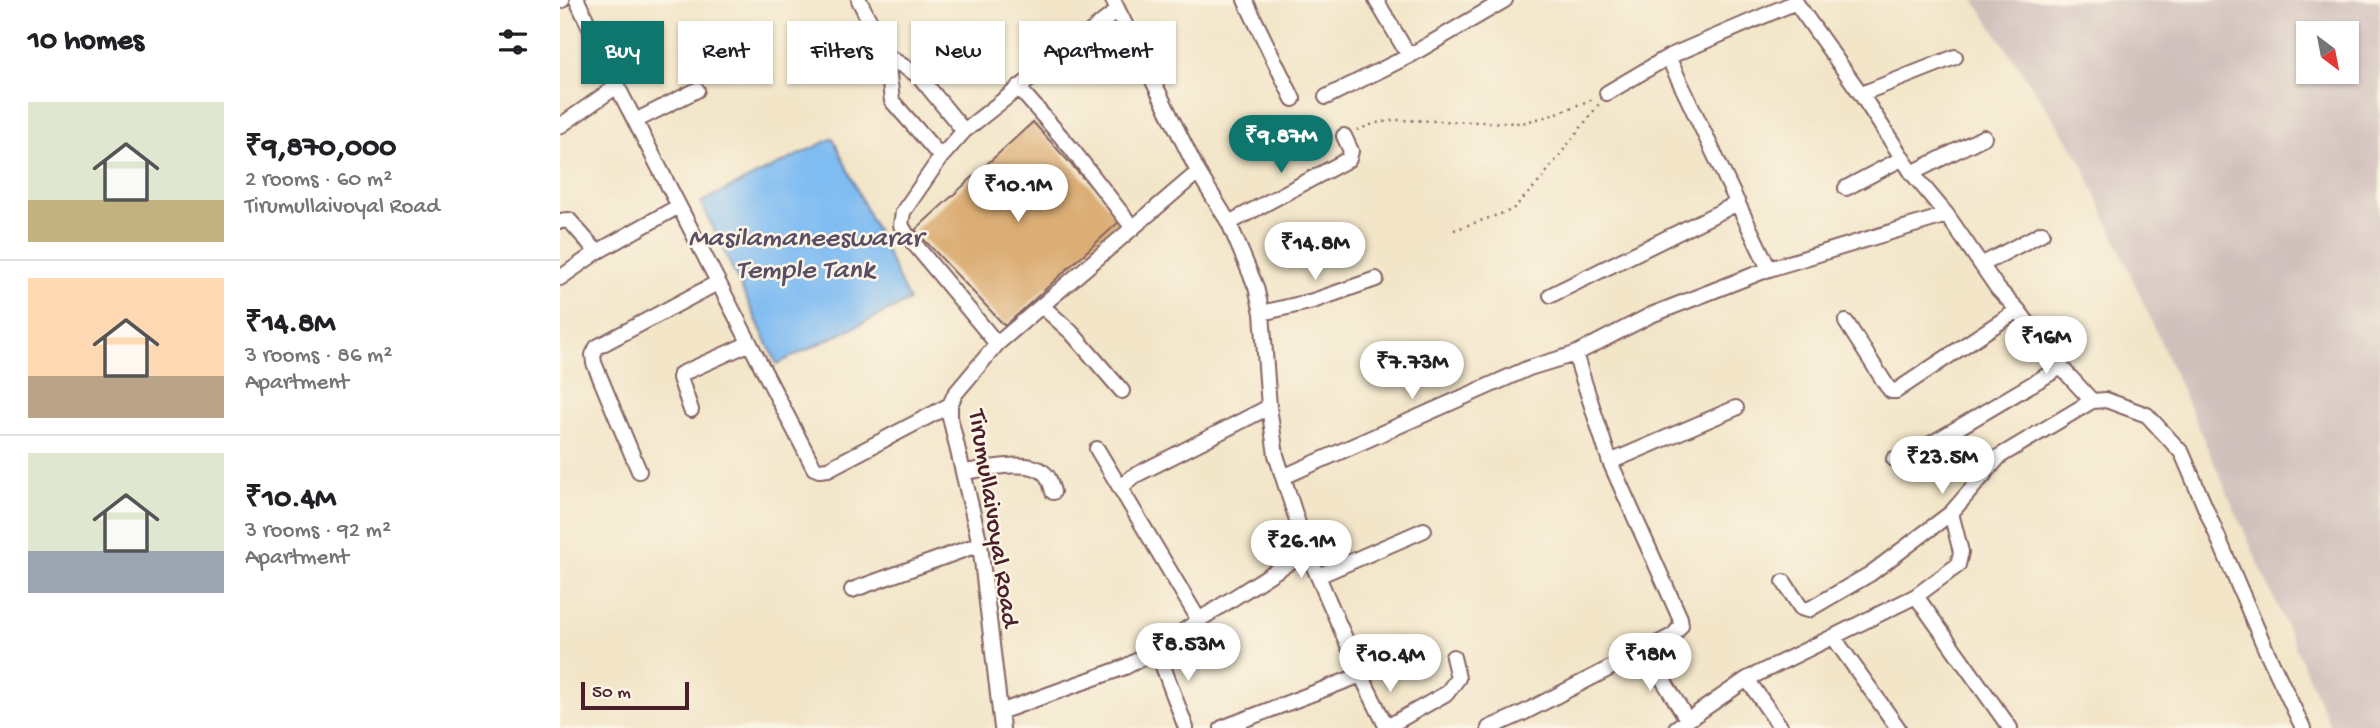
<!DOCTYPE html>
<html lang="en">
<head>
<meta charset="utf-8">
<style>
  :root { --surface:#fff; --page:#f6f6f6; --text:#202124; --muted:#757577; --line:#e0e0e0; --accent:#0f766e }
  body { margin:0; font-family:"Gochi Hand",sans-serif; background:var(--page); color:var(--text); height:100vh; display:flex; flex-direction:column; font-size:26px; white-space:nowrap }
  * { box-sizing:border-box; margin:0 }
  p { font-size:23px; color:var(--muted) }
  .icon { flex:none; width:38px; height:38px; fill:none; stroke:currentColor; stroke-width:2; stroke-linecap:round; stroke-linejoin:round }
  .map { position:relative; flex:1; overflow:hidden }
  .details { display:flex; flex-direction:column; background:var(--surface); width:560px }
  .details>* { flex:none }
  .guide { position:absolute; left:21px; top:21px; width:665px; height:63px; display:flex; gap:14px }
  .needle { width:46px; rotate:148deg }
  .fabs { position:absolute; left:1736px; top:21px; display:grid; gap:14px }
  .fabs a { display:grid; place-items:center; width:63px; height:63px; border-radius:0px; background:var(--surface); box-shadow:0 2px 5px #0004; font-size:35px }
  .scale { position:absolute; left:21px; bottom:18px; width:108px; box-sizing:border-box; padding-left:7px; border:4px solid #4a1f2b; border-top:0; font-size:19px; line-height:24px; white-space:nowrap; color:#4a1f2b; -webkit-text-stroke:5px #fcf5e5; paint-order:stroke }
  .price { position:absolute; translate:-50% -60px; padding:0 16px; border-radius:24px; background:#fff; color:#222; font-size:23px; line-height:46px; filter:drop-shadow(0 2px 4px #0008) }
  .price::after { content:''; position:absolute; left:50%; top:42px; width:21px; height:16px; margin-left:-10px; background:inherit; clip-path:polygon(0 0,100% 0,50% 100%) }
  .price.active { background:var(--accent); color:#fff }
  ul { padding:0; list-style:none }
  li { display:flex; align-items:center; gap:21px; height:175px; padding:0 28px }
  li+li { border-top:2px solid var(--line) }
  li span { display:grid; place-items:center; flex:none; width:196px; height:140px; border-radius:0px; color:#555 }
  li>.icon { margin-inline-start:auto }
  span .icon { width:84px; height:84px; fill:#fffc; stroke-width:1 }
  li b { font-size:30px }
  h2 { display:flex; justify-content:space-between; align-items:center; height:84px; padding:0 28px; font-size:30px }
  .tag { padding:0 24px; border-radius:0px; background:var(--surface); box-shadow:0 2px 5px #0004; font-size:24px; line-height:63px }
  .tag.active { background:var(--accent); color:#fff }
  main { display:flex; flex:1; min-height:0 }
  .map>svg:first-child { display:block }
  .industrial { fill:#d0c0bc; fill-rule:evenodd }
  .water { fill:#7fbcf2; stroke:#646e8e; stroke-width:2 }
  .building { fill:#dcae76 }
  .lines { fill:none; stroke-linecap:round; stroke-linejoin:round }
  .minor-casing { stroke:#856462; stroke-width:18 }
  .path { stroke:#856462; stroke-width:2.5; stroke-dasharray:2 5; stroke-linecap:butt }
  .minor { stroke:#fff; stroke-width:14 }
  .labels { text-anchor:middle; stroke-width:5; stroke-linejoin:round; paint-order:stroke }
  .street-label { font-size:26px; fill:#4a1f2b; stroke:#fcf5e5 }
  .water-label { font-size:28px; font-style:italic; fill:#5a4e67; stroke:#fcf5e5 }
</style>
</head>
<body>
<main>
<section class="details">
<h2>10 homes<svg class="icon" aria-label="filters" viewBox="0 0 24 24"><path d="M4 7h16M4 17h16"/><circle cx="9" cy="7" r="2"/><circle cx="15" cy="17" r="2"/></svg></h2>
<ul>
<li><span style="background:linear-gradient(#dfe7d0 70%,#c2b280 0)"><svg class="icon" aria-label="home" viewBox="0 0 24 24"><path d="M3 11l9-7 9 7M6 9v11h12V9"/></svg></span><div><b>₹9,870,000</b><p>2 rooms · 60 m²</p><p>Tirumullaivoyal Road</p></div></li>
<li><span style="background:linear-gradient(#ffd9b3 70%,#b9a48a 0)"><svg class="icon" aria-label="home" viewBox="0 0 24 24"><path d="M3 11l9-7 9 7M6 9v11h12V9"/></svg></span><div><b>₹14.8M</b><p>3 rooms · 86 m²</p><p>Apartment</p></div></li>
<li><span style="background:linear-gradient(#dfe7d0 70%,#9aa5b1 0)"><svg class="icon" aria-label="home" viewBox="0 0 24 24"><path d="M3 11l9-7 9 7M6 9v11h12V9"/></svg></span><div><b>₹10.4M</b><p>3 rooms · 92 m²</p><p>Apartment</p></div></li>
</ul>
</section>
<div class="map">
<svg width="1820" height="728" viewBox="0 0 1820 728">
  <rect width="100%" height="100%" fill="#fcf5e5"/>
  <filter id="ink" filterUnits="userSpaceOnUse"><feTurbulence type="fractalNoise" baseFrequency=".0143" numOctaves="2"/><feDisplacementMap in="SourceGraphic" scale="14" xChannelSelector="R" yChannelSelector="G"/><feConvolveMatrix kernelMatrix="1 2 1 2 8 2 1 2 1" color-interpolation-filters="sRGB"/></filter>
  <filter id="wash" filterUnits="userSpaceOnUse"><feTurbulence type="fractalNoise" baseFrequency=".00686" numOctaves="4" result="noise"/><feDisplacementMap in="SourceGraphic" scale="28" xChannelSelector="R" yChannelSelector="G"/><feGaussianBlur stdDeviation="1.57" result="paint"/><feColorMatrix in="noise" values="0 0 0 0 0 0 0 0 0 0 0 0 0 0 0 0 0 1.4 0 .05"/><feComposite in="paint" operator="in"/></filter>
  <g filter="url(#wash)">
    <rect width="100%" height="100%" fill="#f2e5c8"/>
    <path class="industrial" d="M1414 0H1820V728H1771L1519 157ZM1748 33H1787V72H1748Z"/>
    <path class="water" d="M273 138 349 301 217 364 141 202Z"/>
    <g id="blocks">
      <path class="building" d="M473 122 561 220 445 326 355 230Z"/>
    </g>
  </g>
  <g filter="url(#ink)">
    <use href="#blocks" fill-opacity="0" stroke="#856462" stroke-width="2"/>
    <g class="lines">
      <defs>
        <path id="minor" d="M17 0 57 86 254 468 259 470 268 469 390 405
          M299 0 327 56 332 101 381 157 404 131 558 10
          M553 0 638 172 669 223 696 287 702 313 709 407 572 477 564 485 563 490
          M685 0 733 99
          M816 0 849 56
          M1234 0 1301 94 1352 173 1387 215 1438 289 1458 310 1501 367 1532 401 1546 400 1587 415 1622 453 1706 650 1743 728
          M0 1 2 0
          M327 56 359 76 404 131
          M1108 57 1209 269
          M458 87 511 148 573 228
          M1047 93 1108 57 1236 2
          M1301 94 1395 57
          M766 97 849 56 945 0
          M75 121 137 90
          M0 126 57 86
          M381 157 343 212 341 225 347 235 437 344
          M1352 173 1424 137
          M1286 188 1343 158
          M0 221 9 220 37 252
          M669 223 789 159 791 151 784 136
          M1423 264 1482 233
          M0 278 37 252 119 206
          M991 295 1178 203
          M482 306 511 332 562 391
          M702 313 753 301 816 279
          M1286 322 1327 386 1331 391H1336L1458 310
          M1015 354 1050 462
          M709 407 716 455 723 477
          M131 410 120 378 121 374 188 344
          M1334 459 1347 458 1501 367
          M79 471 34 363 33 355 37 347 157 283
          M405 472C424 469 468 459 483 472 490 477 491 485 493 492
          M747 551 723 477 969 368 1015 354 1091 315 1209 269 1387 215
          M758 576 864 530
          M1224 582 1241 608 1248 610 1310 574 1391 513 1440 456 1532 401
          M292 590 420 544
          M1356 596 1398 565 1401 552 1391 513
          M639 620 747 551 801 675 827 728
          M1274 638 1338 728
          M1084 649 1127 719
          M597 650 626 728
          M1187 679 1221 728
          M440 712 565 667 597 650 639 620 537 449
          M827 727 887 693 898 678 893 657
          M442 728 420 544 390 417V405L395 394 437 344 638 172
          M662 728 801 675
          M929 728 963 713 1114 635 1121 625 1120 618 1050 462 1176 408
          M1116 728 1187 679 1356 596 1450 728"/>
      </defs>
      <use href="#minor" class="minor-casing"/>
      <path class="path" d="M797 130 816 123 837 120 962 123 992 115 1033 99
        M894 230 952 210 979 182 1039 104"/>
      <use href="#minor" class="minor"/>
    </g>
  </g>
  <g class="labels">
    <g class="street-label">
      <text transform="translate(436 518) rotate(81)" y="9">Tirumullaivoyal Road</text>
    </g>
    <g class="water-label">
      <text x="245" y="245">Masilamaneeswarar<tspan x="245" dy="32">Temple Tank</tspan></text>
    </g>
  </g>
</svg>
<div class="fabs">
<a><svg class="needle" viewBox="-14 -14 28 28"><path d="M0-13l5 13h-10z" fill="#e53935"/><path d="M0 13l5-13h-10z" fill="#757577"/></svg></a>
</div>
<div class="scale">50 m</div>
<b class="price active" style="left:721px;top:175px">₹9.87M</b>
<b class="price" style="left:458px;top:224px">₹10.1M</b>
<b class="price" style="left:755px;top:282px">₹14.8M</b>
<b class="price" style="left:1486px;top:376px">₹16M</b>
<b class="price" style="left:852px;top:401px">₹7.73M</b>
<b class="price" style="left:1382px;top:496px">₹23.5M</b>
<b class="price" style="left:741px;top:580px">₹26.1M</b>
<b class="price" style="left:628px;top:683px">₹8.53M</b>
<b class="price" style="left:1090px;top:693px">₹18M</b>
<b class="price" style="left:830px;top:694px">₹10.4M</b>
<div class="guide">
<a class="tag active">Buy</a>
<a class="tag">Rent</a>
<a class="tag">Filters</a>
<a class="tag">New</a>
<a class="tag">Apartment</a>
</div>
</div>
</main>
</body>
</html>
